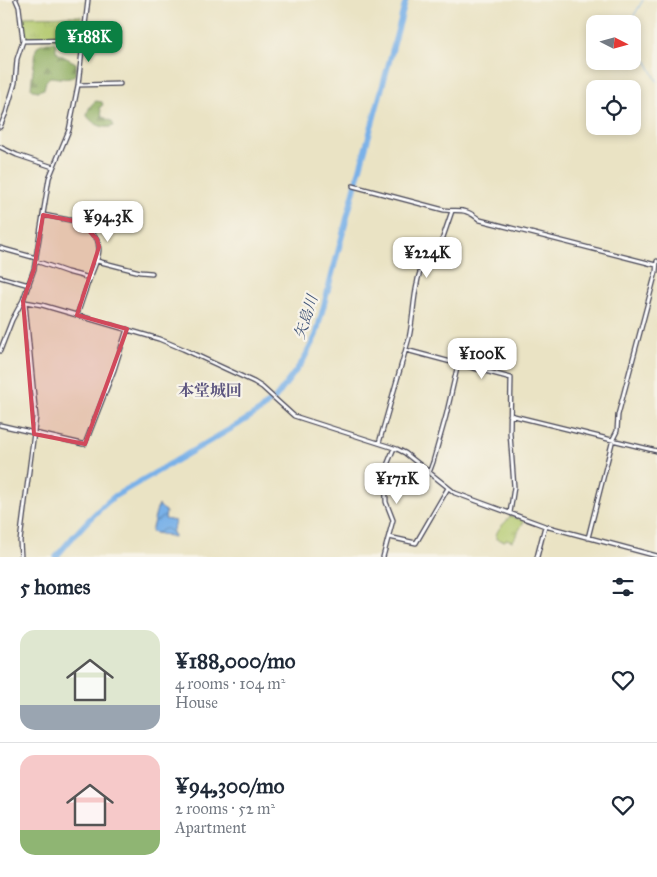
<!DOCTYPE html>
<html lang="en">
<head>
<meta charset="utf-8">
<style>
  :root { --surface:#fff; --page:#f6f6f7; --text:#1f2937; --muted:#747a83; --line:#e0e1e3; --accent:#0b8043 }
  body { margin:0; font-family:"IM FELL Great Primer","Noto Serif JP",serif; background:var(--page); color:var(--text); height:100vh; display:flex; flex-direction:column; font-size:19px; white-space:nowrap }
  * { box-sizing:border-box; margin:0 }
  p { font-size:16px; color:var(--muted) }
  .icon { flex:none; width:28px; height:28px; fill:none; stroke:currentColor; stroke-width:2; stroke-linecap:round; stroke-linejoin:round }
  .map { position:relative; height:557px; overflow:hidden }
  .details { display:flex; flex-direction:column; background:var(--surface); flex:1 }
  .details>* { flex:none }
  .needle { width:32px; rotate:96deg }
  .tools { position:absolute; left:586px; top:15px; display:grid; gap:10px }
  .tools a { display:grid; place-items:center; width:55px; height:55px; border-radius:10px; background:var(--surface); box-shadow:0 2px 8px #0003; font-size:25px }
  .price { position:absolute; translate:-50% -42px; padding:0 11px; border-radius:10px; background:#fff; color:#222; font-size:16px; line-height:32px; filter:drop-shadow(0 1px 2px #0008) }
  .price::after { content:''; position:absolute; left:50%; top:30px; width:15px; height:11px; margin-left:-8px; background:inherit; clip-path:polygon(0 0,100% 0,50% 100%) }
  .price.selected { background:var(--accent); color:#fff }
  ul { padding:0; list-style:none }
  li { display:flex; align-items:center; gap:15px; height:125px; padding:0 20px }
  li+li { border-top:1px solid var(--line) }
  li span { display:grid; place-items:center; flex:none; width:140px; height:100px; border-radius:15px; color:#555 }
  li>.icon { margin-inline-start:auto }
  span .icon { width:60px; height:60px; fill:#fffc; stroke-width:1 }
  li b { font-size:21px }
  h2 { display:flex; justify-content:space-between; align-items:center; height:60px; padding:0 20px; font-size:21px }
  .map>svg:first-child { display:block }
  .grass { fill:url(#grass-tufts); stroke:#6a7654 }
  .forest { fill:url(#forest-firs); stroke:#58684e }
  .water { fill:url(#water-waves); stroke:#4e6a92 }
  .lines { fill:none; stroke-linecap:round; stroke-linejoin:round }
  .stream { stroke:#79b1e8; stroke-width:1 }
  .river { stroke:#79b1e8; stroke-width:5.5 }
  .minor-casing { stroke:#403f50; stroke-width:5.5 }
  .minor { stroke:#fff; stroke-width:3 }
  .marked { fill:#d1495b; fill-opacity:0.2; stroke:#d1495b; stroke-width:4; stroke-linejoin:round }
  .labels { text-anchor:middle; stroke-width:4.5; stroke-linejoin:round; paint-order:stroke }
  .water-label { font-size:15px; font-style:italic; fill:#405478; stroke:#f7f3e8 }
  .quarter-label { font-size:16px; font-weight:bold; fill:#5c557f; stroke:#f7f3e8 }
</style>
</head>
<body>
<div class="map">
<svg width="657" height="557" viewBox="0 0 657 557">
  <defs>
    <pattern id="grass-tufts" width="24" height="20" patternUnits="userSpaceOnUse" patternTransform="scale(1.25)"><rect width="24" height="20" fill="#b3c96e"/><path d="M3 7l-1-3M5 7V3M7 7l1-3M15 17l-1-3M17 17v-4M19 17l1-3" fill="none" stroke="#9aac60"/></pattern>
    <pattern id="forest-firs" width="22" height="20" patternUnits="userSpaceOnUse" patternTransform="scale(1.25)"><rect width="22" height="20" fill="#8ead61"/><path d="M5 1l3.5 6h-7zM16 11l3.5 6h-7z" fill="#748c51"/></pattern>
    <pattern id="water-waves" width="16" height="10" patternUnits="userSpaceOnUse" patternTransform="scale(1.25)"><rect width="16" height="10" fill="#79b1e8"/><path d="M0 5q4-4 8 0t8 0" fill="none" stroke="#6390bd"/></pattern>
  </defs>
  <rect width="100%" height="100%" fill="#f7f3e8"/>
  <filter id="ink" filterUnits="userSpaceOnUse"><feTurbulence type="fractalNoise" baseFrequency=".02" numOctaves="2"/><feDisplacementMap in="SourceGraphic" scale="10" xChannelSelector="R" yChannelSelector="G"/><feConvolveMatrix kernelMatrix="1 2 1 2 8 2 1 2 1" color-interpolation-filters="sRGB"/></filter>
  <filter id="wash" filterUnits="userSpaceOnUse"><feTurbulence type="fractalNoise" baseFrequency=".0096" numOctaves="4" result="noise"/><feDisplacementMap in="SourceGraphic" scale="20" xChannelSelector="R" yChannelSelector="G"/><feGaussianBlur stdDeviation="1.12" result="paint"/><feColorMatrix in="noise" values="0 0 0 0 0 0 0 0 0 0 0 0 0 0 0 0 0 1.4 0 .05"/><feComposite in="paint" operator="in"/></filter>
  <g filter="url(#wash)">
    <rect width="100%" height="100%" fill="#eae3c4"/>
    <path class="grass" d="M81 16 78 38 25 39 23 17Z
      M510 516 524 521 513 541 506 539 505 541 496 539C495 528 506 524 510 516Z"/>
    <path class="forest" d="M47 42H54L56 45V51L59 54 76 63C79 84 63 78 50 77L46 81 44 89 38 91 33 90 31 88 32 78 36 49 39 45Z
      M96 101 102 102 103 105 100 107 102 116 112 122 114 126C104 130 93 124 87 116 88 109 90 105 96 101Z"/>
    <path class="water" d="M159 505 166 512 165 519 175 521 172 534H174V537L151 532 157 508Z"/>
    <g class="lines">
      <path class="stream" d="M629 24 643 0
        M632 44 639 46 657 81"/>
      <path class="river" d="M56 557C74 535 93 513 115 496L239 424 261 410 269 402 274 400 303 361 316 335 359 172 406 0"/>
    </g>
  </g>
  <g filter="url(#ink)">
    <g class="lines">
      <defs>
        <path id="minor" d="M23 41 83 40
          M78 85 120 84
          M0 127 6 113 15 83 17 59 23 41 19 7 16 0
          M0 147 17 155 53 167
          M353 186 444 210C461 212 464 207 480 220L656 265
          M43 215 80 222 97 239C102 252 96 262 92 273 86 287 82 301 77 315
          M0 248 36 258
          M36 261 67 272 90 278
          M97 261 140 272 152 273
          M0 277 29 285
          M23 301 25 302 42 305 159 339 183 349 254 382 262 387 294 416 397 449 405 453 455 493 545 526 657 556
          M406 350 511 378 510 433 514 487 510 513
          M0 351 12 320 23 300 34 269 49 178 69 130 78 85 88 0
          M510 415 657 451
          M0 425 83 444H85L114 370 127 329
          M379 443 409 338C413 320 413 302 417 284 418 278 419 273 422 268 427 259 436 253 441 243L452 211
          M429 473 433 462 446 416 458 364
          M389 537 416 543 448 488
          M588 538 613 439 617 431 618 415 656 272 657 261
          M21 557 20 541 36 417 25 302
          M383 557 393 520 386 502 385 470 394 448
          M537 557 545 526"/>
      </defs>
      <use href="#minor" class="minor-casing"/>
      <use href="#minor" class="minor"/>
    </g>
  </g>
  <path class="marked" d="M43 215 80 222 97 239 99 247 77 315 127 329 85 444 34 434 23 301 34 269Z"/>
  <g class="labels">
    <g class="water-label">
      <text transform="translate(306 317) rotate(-72)" y="5">矢島川</text>
    </g>
    <g class="quarter-label">
      <text x="210" y="396">本堂城回</text>
    </g>
  </g>
</svg>
<div class="tools">
<a><svg class="needle" viewBox="-14 -14 28 28"><path d="M0-13l5 13h-10z" fill="#e53935"/><path d="M0 13l5-13h-10z" fill="#747a83"/></svg></a>
<a><svg class="icon" aria-label="locate" viewBox="0 0 24 24"><circle cx="12" cy="12" r="6"/><path d="M12 2v4M12 18v4M2 12h4M18 12h4"/></svg></a>
</div>
<b class="price selected" style="left:89px;top:63px">¥188K</b>
<b class="price" style="left:108px;top:243px">¥94.3K</b>
<b class="price" style="left:427px;top:279px">¥224K</b>
<b class="price" style="left:482px;top:380px">¥100K</b>
<b class="price" style="left:397px;top:505px">¥171K</b>
</div>
<section class="details">
<h2>5 homes<svg class="icon" aria-label="filters" viewBox="0 0 24 24"><path d="M4 7h16M4 17h16"/><circle cx="9" cy="7" r="2"/><circle cx="15" cy="17" r="2"/></svg></h2>
<ul>
<li><span style="background:linear-gradient(#dfe7d0 75%,#9aa5b1 0)"><svg class="icon" aria-label="home" viewBox="0 0 24 24"><path d="M3 11l9-7 9 7M6 9v11h12V9"/></svg></span><div><b>¥188,000/mo</b><p>4 rooms · 104 m²</p><p>House</p></div><svg class="icon" aria-label="heart" viewBox="0 0 24 24"><path d="M12 20l-8-8c-3-5 5-10 8-4 3-6 11-1 8 4z"/></svg></li>
<li><span style="background:linear-gradient(#f6c9c9 75%,#8fb573 0)"><svg class="icon" aria-label="home" viewBox="0 0 24 24"><path d="M3 11l9-7 9 7M6 9v11h12V9"/></svg></span><div><b>¥94,300/mo</b><p>2 rooms · 52 m²</p><p>Apartment</p></div><svg class="icon" aria-label="heart" viewBox="0 0 24 24"><path d="M12 20l-8-8c-3-5 5-10 8-4 3-6 11-1 8 4z"/></svg></li>
</ul>
</section>
</body>
</html>
